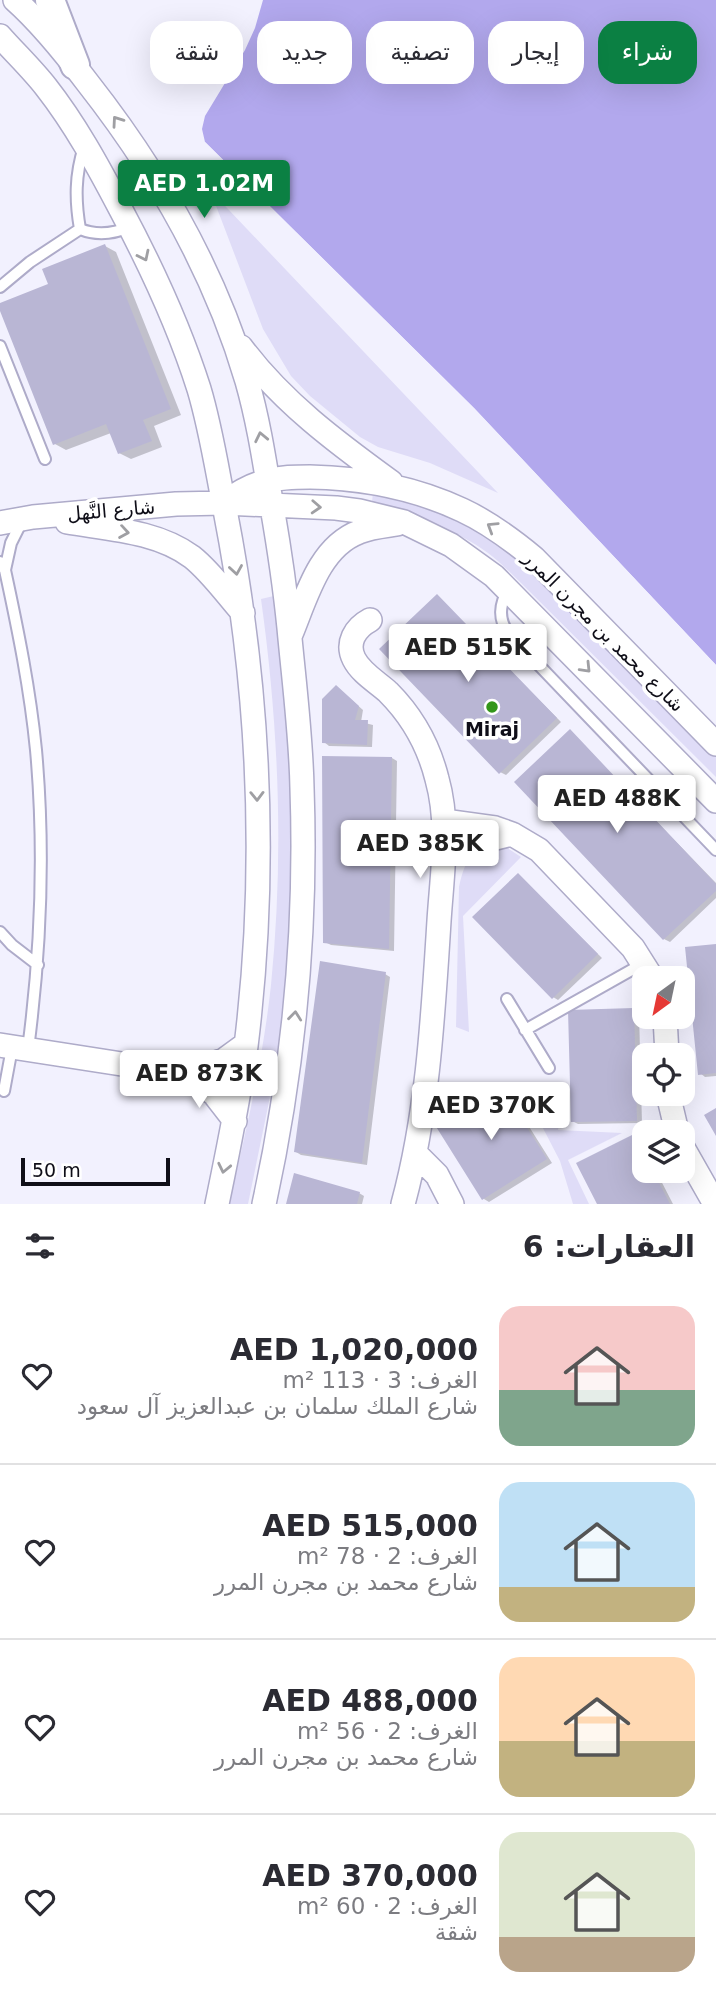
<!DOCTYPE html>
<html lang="ar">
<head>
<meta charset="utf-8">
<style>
  :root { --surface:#fff; --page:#f7f7f7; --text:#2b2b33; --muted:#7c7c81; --line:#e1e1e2; --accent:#0b8043 }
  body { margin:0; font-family:"DejaVu Sans","Noto Naskh Arabic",sans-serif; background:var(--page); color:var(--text); direction:rtl; height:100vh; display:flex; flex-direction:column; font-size:26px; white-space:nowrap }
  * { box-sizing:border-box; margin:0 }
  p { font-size:23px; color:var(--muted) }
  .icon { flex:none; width:38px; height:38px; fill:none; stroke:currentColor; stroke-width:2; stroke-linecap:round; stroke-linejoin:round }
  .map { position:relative; height:1204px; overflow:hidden; direction:ltr }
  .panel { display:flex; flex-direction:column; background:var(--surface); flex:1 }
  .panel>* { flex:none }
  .hud { position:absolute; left:21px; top:21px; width:676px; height:63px; direction:rtl; display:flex; gap:14px }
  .needle { width:46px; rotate:213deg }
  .controls { position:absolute; left:632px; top:966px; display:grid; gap:14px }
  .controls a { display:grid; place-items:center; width:63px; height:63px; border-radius:14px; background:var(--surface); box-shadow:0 7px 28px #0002; font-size:35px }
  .scale { position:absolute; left:21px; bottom:18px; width:149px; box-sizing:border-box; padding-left:7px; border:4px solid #0f0e18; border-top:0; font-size:19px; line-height:24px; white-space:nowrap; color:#0f0e18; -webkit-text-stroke:5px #fff; paint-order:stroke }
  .price { position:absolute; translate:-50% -60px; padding:0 16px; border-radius:7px; background:#fff; color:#222; font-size:23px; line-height:46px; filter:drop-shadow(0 2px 4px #0008) }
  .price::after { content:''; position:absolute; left:50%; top:42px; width:21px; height:16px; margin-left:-10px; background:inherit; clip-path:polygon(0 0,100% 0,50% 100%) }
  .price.current { background:var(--accent); color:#fff }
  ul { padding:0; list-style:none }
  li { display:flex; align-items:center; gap:21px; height:175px; padding:0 21px }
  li+li { border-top:2px solid var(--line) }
  li span { display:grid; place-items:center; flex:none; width:196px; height:140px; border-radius:21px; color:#555 }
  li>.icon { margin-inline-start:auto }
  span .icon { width:84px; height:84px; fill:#fffc; stroke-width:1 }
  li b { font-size:30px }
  h2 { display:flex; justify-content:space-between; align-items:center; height:84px; padding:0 21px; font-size:30px }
  .chip { padding:0 24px; border-radius:21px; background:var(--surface); box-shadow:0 7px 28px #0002; font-size:24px; line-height:63px }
  .chip.current { background:var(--accent); color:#fff }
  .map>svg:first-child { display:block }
  .green { fill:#dfdcf7 }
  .water { fill:#b2a8ed }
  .pier { fill:#f2f1fe }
  .shadow { fill:#0003 }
  .building { fill:#b9b6d4 }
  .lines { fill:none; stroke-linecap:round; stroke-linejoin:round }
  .service-casing { stroke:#aeabc9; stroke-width:14 }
  .minor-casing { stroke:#aeabc9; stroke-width:26 }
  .tertiary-casing { stroke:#aeabc9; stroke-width:32 }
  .service { stroke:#fff; stroke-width:10 }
  .minor { stroke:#fff; stroke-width:23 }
  .tertiary { stroke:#fff; stroke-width:28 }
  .oneway { stroke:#9f9fa3 }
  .poi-dot { fill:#33961a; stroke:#fff; stroke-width:2.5 }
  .labels { text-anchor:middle; stroke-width:7; stroke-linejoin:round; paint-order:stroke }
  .street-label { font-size:19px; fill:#0f0e18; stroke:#fff }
  .poi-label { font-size:19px; font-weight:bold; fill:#0f0e18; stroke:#fff }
</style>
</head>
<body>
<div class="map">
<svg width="716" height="1204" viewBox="0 0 716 1204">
  <rect width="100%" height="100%" fill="#f2f1fe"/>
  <path class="green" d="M210 190 498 493 430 463 378 447 360 437 310 396 291 376 263 329Z
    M373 491 460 520 496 541 533 570 716 753V777L521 583C511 573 500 562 488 553 454 528 413 515 372 503Z
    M278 595 293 757V909L286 993 272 1087 248 1204H229C246 1132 263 1059 271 985 284 856 279 728 261 599Z
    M501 844 521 857 463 916 469 1032 456 1027 459 887C466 856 471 852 501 844Z
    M566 1090 558 1130 622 1133 568 1160 589 1204H573L560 1161 531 1105Z"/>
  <path class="water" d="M263 0H716V665L474 408 205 142 202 129 205 116 245 50 255 28Z"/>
  <path class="pier" d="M205 142 474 408 716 665V668L472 410 212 157 202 144Z"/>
  <path class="shadow" d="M105 246 116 252 181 415 154 426 162 447 131 459 119 453 111 433 66 450 55 444 0 307V304L50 285Z
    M437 596 561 722 506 775 500 772Z
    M337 687 363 710 361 722 373 725 372 747 329 746 324 742Z
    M570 732 716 883V898L670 942 664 939Z
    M392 758 397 761 394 951 331 945 325 942Z
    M518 875 602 958 558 1000 553 997Z
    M716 946V1076L705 1077 700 1073Z
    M385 974 390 977 367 1165 301 1155 296 1152Z
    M634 1010 639 1013 642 1123 578 1124 572 1121Z
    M500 1087 506 1090 552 1163 489 1202 484 1199Z
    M634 1136 640 1139 644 1147V1171H656L673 1204H599Z
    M359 1193 364 1196 362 1204H287Z"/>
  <path class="building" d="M105 244 171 409 143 420 152 441 118 454 106 424 53 445 0 311V303L48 284 42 269Z
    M437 594 557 718 499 774 379 649Z
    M336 685 359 706 355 720H368L367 745 322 743V699Z
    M570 729 716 884V891L663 940 514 782Z
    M322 756 392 757 389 949 323 943Z
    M518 873 598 954 552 999 472 917Z
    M716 944V1073L698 1075 685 947Z
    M320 961 386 972 362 1163 294 1152Z
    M634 1008 637 1121 571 1122 568 1010Z
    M500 1085 547 1159 482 1200 435 1125Z
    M716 1108V1136L704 1115Z
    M634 1134 644 1153V1171H653L670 1204H597L576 1163Z
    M294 1173 360 1192 357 1204H286Z"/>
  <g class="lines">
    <defs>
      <path id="service" d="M80 229C75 200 75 175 84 147
        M80 229C97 236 113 234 130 227
        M0 287 30 262 80 229
        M0 346 45 459
        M0 562 5 570C18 630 30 689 36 750 45 850 41 950 28 1049
        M5 570 11 543 22 521
        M509 589C499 604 498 620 509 634L716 850
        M0 932 12 945 38 965
        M507 999 549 1068
        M525 1030 644 963
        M4 1091 12 1048"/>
      <path id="minor" d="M15 0C42 24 65 53 87 82 157 171 215 272 247 381 259 423 265 465 272 507 279 547 285 587 289 628 294 682 301 735 302 788 307 929 294 1067 264 1204
        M0 36C15 53 32 69 46 87 75 124 98 166 120 208 151 266 179 326 199 389 211 429 217 470 225 510 259 685 268 868 246 1046 239 1099 228 1151 217 1204
        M241 347C282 402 336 442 391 482
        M224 503C237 493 250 485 267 481 281 477 295 477 310 477 363 478 413 487 462 510 488 522 511 539 534 558L716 744
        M67 522C109 529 157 531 192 557 211 572 227 595 243 613
        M0 523 33 517 176 504 224 503 336 508 359 511 404 522 451 545 494 576 716 801
        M370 620C355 628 346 643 354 659 361 673 377 682 388 692 412 716 429 747 437 779 450 825 442 874 439 921 433 1016 428 1112 403 1204
        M291 634C306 598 319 547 359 532 371 527 384 526 397 524
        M444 821 495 828 512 834 539 850 633 948 652 978
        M443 851 512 834
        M665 1017 667 1055
        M0 1045 186 1074 224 1060 246 1044
        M186 1074 214 1094 235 1121
        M668 1094 677 1132
        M682 1146 715 1204
        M415 1153 437 1175 452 1204"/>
      <path id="tertiary" d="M50 0 75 65"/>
    </defs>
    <use href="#service" class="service-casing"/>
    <use href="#minor" class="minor-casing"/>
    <use href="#tertiary" class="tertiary-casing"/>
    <use href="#service" class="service"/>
    <use href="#minor" class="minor"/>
    <use href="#tertiary" class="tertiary"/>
  </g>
  <defs><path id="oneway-chevron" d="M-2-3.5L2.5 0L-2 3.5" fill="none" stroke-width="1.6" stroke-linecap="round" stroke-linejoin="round" transform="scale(1.75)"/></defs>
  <g class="oneway">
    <use href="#oneway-chevron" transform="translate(117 121) rotate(-125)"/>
    <use href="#oneway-chevron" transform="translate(144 256) rotate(64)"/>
    <use href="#oneway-chevron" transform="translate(261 437) rotate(-102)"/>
    <use href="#oneway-chevron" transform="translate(316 507) rotate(3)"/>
    <use href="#oneway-chevron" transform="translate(492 527) rotate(-148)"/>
    <use href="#oneway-chevron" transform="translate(124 532) rotate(9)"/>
    <use href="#oneway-chevron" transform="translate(236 570) rotate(81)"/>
    <use href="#oneway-chevron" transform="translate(586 668) rotate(46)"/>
    <use href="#oneway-chevron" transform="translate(257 796) rotate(89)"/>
    <use href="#oneway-chevron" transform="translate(295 1016) rotate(-84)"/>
    <use href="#oneway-chevron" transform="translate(224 1168) rotate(102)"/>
  </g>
  <circle class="poi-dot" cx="492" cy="707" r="7"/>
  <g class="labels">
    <g class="street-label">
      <text transform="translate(111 510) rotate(-5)" y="7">شارع النَّهل</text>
      <text transform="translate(604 631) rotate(45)" y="7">شارع محمد بن مجرن المرر</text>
    </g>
    <g class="poi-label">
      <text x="492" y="736">Miraj</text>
    </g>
  </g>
</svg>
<div class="controls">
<a><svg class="needle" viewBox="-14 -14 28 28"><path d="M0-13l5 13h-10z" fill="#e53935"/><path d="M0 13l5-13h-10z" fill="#7c7c81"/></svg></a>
<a><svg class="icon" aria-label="locate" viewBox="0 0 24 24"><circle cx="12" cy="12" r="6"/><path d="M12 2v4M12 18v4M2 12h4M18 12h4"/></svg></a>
<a><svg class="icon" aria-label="layers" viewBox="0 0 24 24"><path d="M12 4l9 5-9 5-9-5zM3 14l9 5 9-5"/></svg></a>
</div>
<div class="scale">50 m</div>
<b class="price current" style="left:204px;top:220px">AED 1.02M</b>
<b class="price" style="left:468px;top:684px">AED 515K</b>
<b class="price" style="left:617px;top:835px">AED 488K</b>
<b class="price" style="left:420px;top:880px">AED 385K</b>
<b class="price" style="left:199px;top:1110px">AED 873K</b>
<b class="price" style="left:491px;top:1142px">AED 370K</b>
<div class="hud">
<a class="chip current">شراء</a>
<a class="chip">إيجار</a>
<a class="chip">تصفية</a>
<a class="chip">جديد</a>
<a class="chip">شقة</a>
</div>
</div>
<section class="panel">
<h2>العقارات: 6<svg class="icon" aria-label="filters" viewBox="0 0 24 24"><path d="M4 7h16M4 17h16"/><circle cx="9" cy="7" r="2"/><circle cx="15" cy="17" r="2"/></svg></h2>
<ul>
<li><span style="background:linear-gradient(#f6c9c9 60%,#7fa58c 0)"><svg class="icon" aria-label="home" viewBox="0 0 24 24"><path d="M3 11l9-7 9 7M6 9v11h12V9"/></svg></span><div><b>AED 1,020,000</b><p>الغرف: 3 · 113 m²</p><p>شارع الملك سلمان بن عبدالعزيز آل سعود</p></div><svg class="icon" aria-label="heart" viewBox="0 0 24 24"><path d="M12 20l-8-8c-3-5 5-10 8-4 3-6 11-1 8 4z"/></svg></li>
<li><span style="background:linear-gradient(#bfe0f5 75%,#c2b280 0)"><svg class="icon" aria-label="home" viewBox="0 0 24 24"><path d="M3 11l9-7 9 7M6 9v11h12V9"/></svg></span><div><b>AED 515,000</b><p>الغرف: 2 · 78 m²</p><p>شارع محمد بن مجرن المرر</p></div><svg class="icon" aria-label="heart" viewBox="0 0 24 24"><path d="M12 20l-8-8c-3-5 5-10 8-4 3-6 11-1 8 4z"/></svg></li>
<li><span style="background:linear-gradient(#ffd9b3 60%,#c2b280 0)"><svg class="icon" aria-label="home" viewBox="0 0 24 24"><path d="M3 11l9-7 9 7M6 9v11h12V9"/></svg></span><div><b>AED 488,000</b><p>الغرف: 2 · 56 m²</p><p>شارع محمد بن مجرن المرر</p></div><svg class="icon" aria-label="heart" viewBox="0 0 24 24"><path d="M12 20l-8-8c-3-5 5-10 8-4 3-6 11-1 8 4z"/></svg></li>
<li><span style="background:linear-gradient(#dfe7d0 75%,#b9a48a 0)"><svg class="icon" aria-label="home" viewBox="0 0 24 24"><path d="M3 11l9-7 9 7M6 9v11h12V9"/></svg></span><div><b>AED 370,000</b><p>الغرف: 2 · 60 m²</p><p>شقة</p></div><svg class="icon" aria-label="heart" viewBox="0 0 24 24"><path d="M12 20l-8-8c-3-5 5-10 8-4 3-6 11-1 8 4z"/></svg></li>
</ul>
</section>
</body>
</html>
